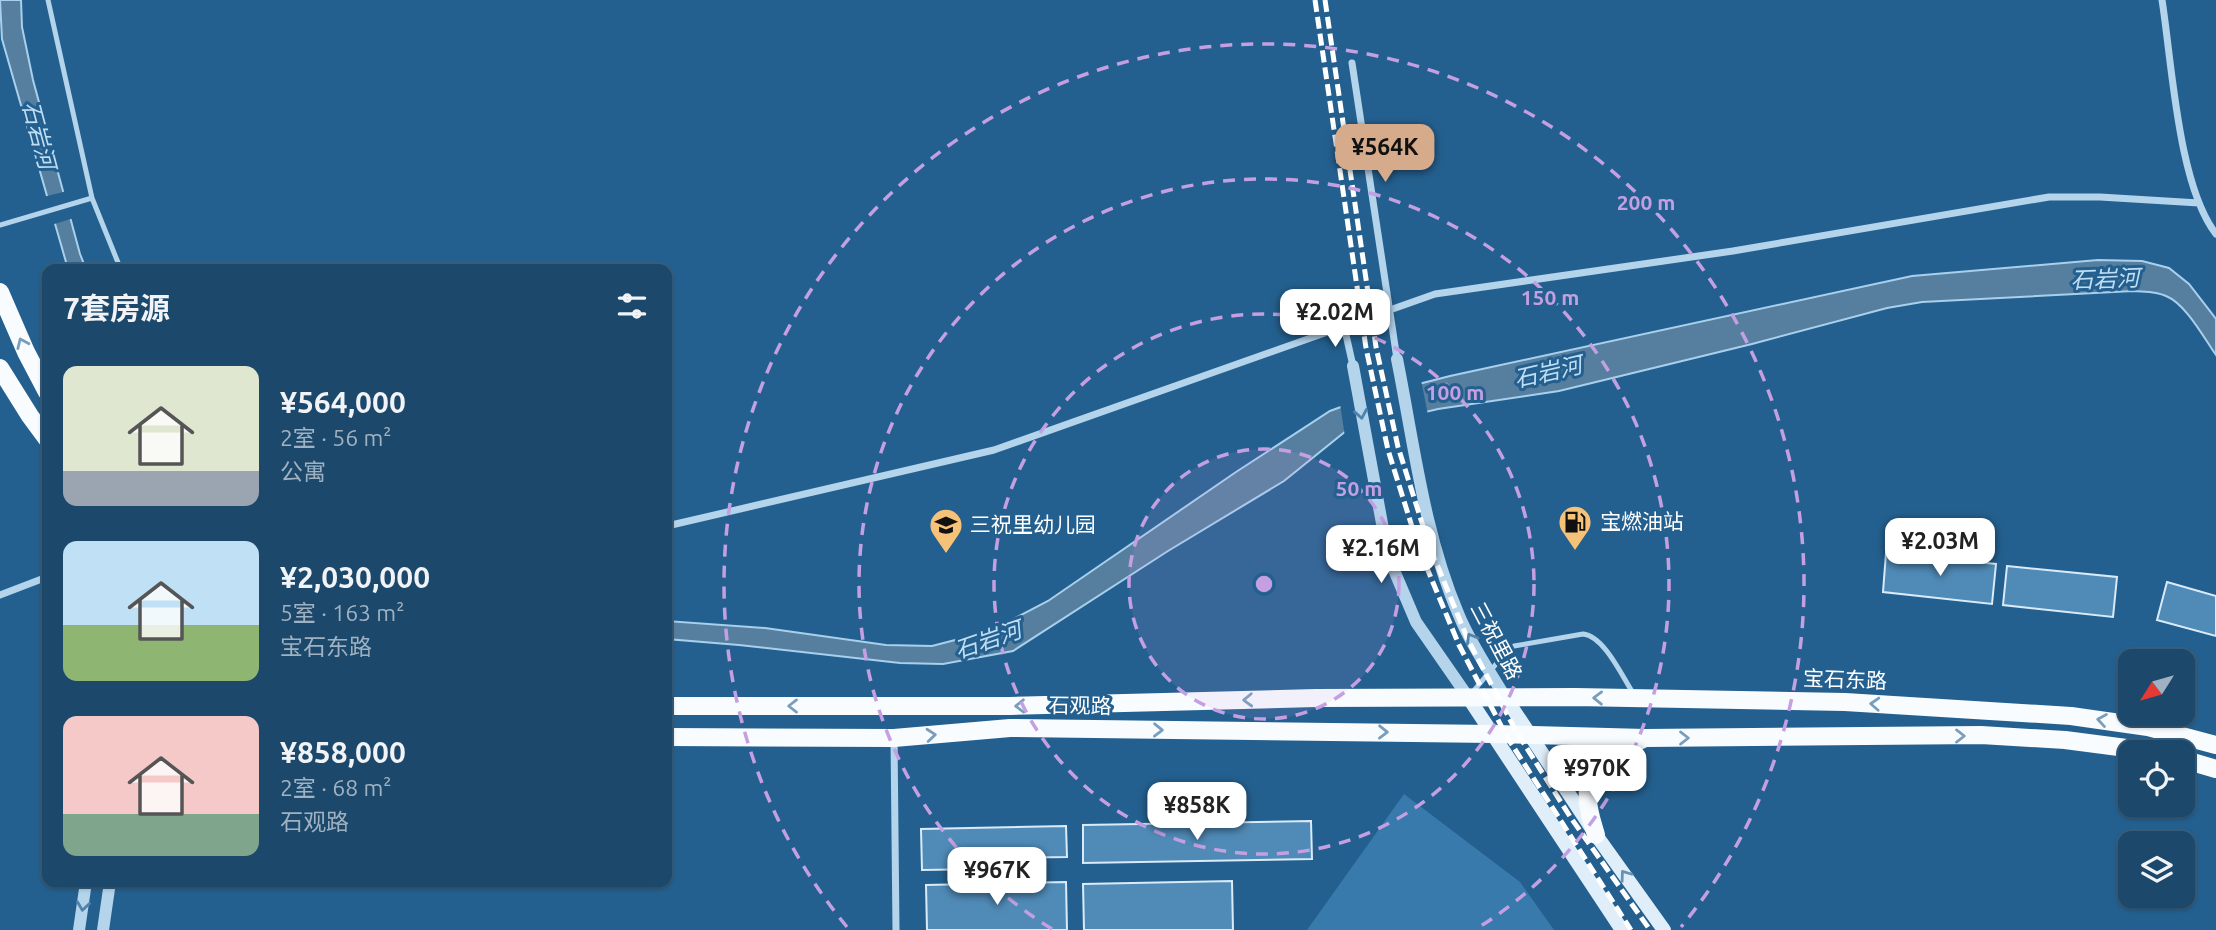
<!DOCTYPE html>
<html lang="zh">
<head>
<meta charset="utf-8">
<style>
  :root { --surface:#1b486b; --page:#285273; --text:#f1f3f6; --muted:#a0b2c1; --line:#39607e; --accent:#d6ab8b }
  body { margin:0; font-family:Ubuntu,"Noto Sans SC",sans-serif; background:var(--page); color:var(--text); height:100vh; display:flex; flex-direction:column; font-size:26px; white-space:nowrap }
  * { box-sizing:border-box; margin:0 }
  p { font-size:23px; color:var(--muted) }
  .icon { flex:none; width:38px; height:38px; fill:none; stroke:currentColor; stroke-width:2; stroke-linecap:round; stroke-linejoin:round }
  .map { position:relative; flex:1; overflow:hidden }
  .details { position:absolute; left:42px; top:264px; width:630px; height:623px; display:flex; flex-direction:column; background:var(--surface); border-radius:14px; box-shadow:0 2px 5px #0004,0 0 0 2px var(--line) }
  .details>* { flex:none }
  .needle { width:46px; rotate:233deg }
  .fabs { position:absolute; left:2118px; top:649px; display:grid; gap:14px }
  .fabs a { display:grid; place-items:center; width:77px; height:77px; border-radius:14px; background:var(--surface); box-shadow:0 2px 5px #0004,0 0 0 2px var(--line); font-size:35px }
  .price { position:absolute; translate:-50% -60px; padding:0 16px; border-radius:14px; background:#fff; color:#222; font-size:23px; line-height:46px; filter:drop-shadow(0 2px 4px #0008) }
  .price::after { content:''; position:absolute; left:50%; top:42px; width:21px; height:16px; margin-left:-10px; background:inherit; clip-path:polygon(0 0,100% 0,50% 100%) }
  .price.current { background:var(--accent); color:#111 }
  ul { padding:0; list-style:none }
  li { display:flex; align-items:center; gap:21px; height:175px; padding:0 21px }
  li span { display:grid; place-items:center; flex:none; width:196px; height:140px; border-radius:14px; color:#555 }
  li>.icon { margin-inline-start:auto }
  span .icon { width:84px; height:84px; fill:#fffc; stroke-width:1 }
  li b { font-size:30px }
  h2 { display:flex; justify-content:space-between; align-items:center; height:84px; padding:0 21px; font-size:30px }
  .map>svg:first-child { display:block }
  .green { fill:#387aac }
  .water { fill:#567f9f; stroke:#a8d0ed; stroke-width:2 }
  .pier { fill:#24608f }
  .building { fill:#508bb8; stroke:#d9ebf9; stroke-width:2 }
  .lines { fill:none; stroke-linecap:round; stroke-linejoin:round }
  .service { stroke:#b4d4ec; stroke-width:5 }
  .minor { stroke:#b4d4ec; stroke-width:7 }
  .tertiary { stroke:#b4d4ec; stroke-width:12 }
  .secondary { stroke:#e0eef9; stroke-width:14 }
  .primary { stroke:#f9fcff; stroke-width:18 }
  .rail { stroke:#fff; stroke-width:5; stroke-dasharray:12 5; stroke-linecap:butt }
  .oneway { stroke:#799ebc }
  .oneway2 { stroke:#4f83ab }
  .oneway3 { stroke:#6692b4 }
  .ring { fill:none; stroke:#c4a0e2; stroke-width:3.5; stroke-dasharray:12 9 }
  .labels { text-anchor:middle; stroke-width:6; stroke-linejoin:round; paint-order:stroke }
  .poi-label { font-size:21px; fill:#fff; stroke:#24608f; text-anchor:start }
  .street-label { font-size:21px; fill:#fff; stroke:#24608f }
  .water-label { font-size:23px; font-style:italic; fill:#c0def3; stroke:#24608f }
  .centre { fill:#c4a0e2; stroke:#24608f; stroke-width:3.5 }
  .ring-label { font-size:21px; text-anchor:middle; font-weight:bold; fill:#c4a0e2; stroke:#24608f; stroke-width:6; stroke-linejoin:round; paint-order:stroke }
</style>
</head>
<body>
<div class="map">
<svg width="2216" height="930" viewBox="0 0 2216 930">
  <rect width="100%" height="100%" fill="#24608f"/>
  <path class="green" d="M1404 794 1520 882 1554 930H1307Z"/>
  <path class="water" d="M0 0H21L22 27 33 80 80 254 86 269H68L2 39Z
    M2098 260 2142 261 2169 268 2189 284 2216 319V355C2204 338 2186 304 2166 296 2156 291 2144 292 2133 291L1922 302 1887 308 1752 344 1559 391 1438 409 1346 431 1284 481 1168 551 1013 651 943 664 900 663 739 645 667 639V621L765 628 886 645 932 646 990 631 1048 601 1236 472 1330 411 1368 397 1450 376 1912 276Z"/>
  <path class="pier" d="M67 191 74 218 51 225 43 197Z
    M1421 380 1428 415 1345 437 1340 404 1367 394Z"/>
  <path class="building" d="M1886 553 1996 564 1992 604 1883 592Z
    M2007 566 2117 577 2113 617 2003 605Z
    M2167 582 2216 596V636L2157 620Z
    M1311 821 1312 859 1083 863V825Z
    M1066 826 1067 857 986 858V869L922 870 921 829Z
    M1232 881 1233 930H1084L1083 884Z
    M1066 882 1067 930H927L926 885Z"/>
  <g class="lines">
    <path class="service" d="M48 0 92 198 121 270
      M0 225 92 198
      M1471 694 1507 651 1514 646 1583 634C1604 636 1622 676 1633 693"/>
    <path class="minor" d="M2162 0C2172 63 2178 185 2216 234
      M1352 63 1397 359
      M1344 326 1353 366
      M667 526 994 450 1435 294 1733 251 2049 197H2100L2199 203
      M0 595 47 577
      M894 738 896 930"/>
    <path class="tertiary" d="M1397 359C1414 444 1424 533 1458 613 1470 643 1489 670 1505 697
      M1353 366 1388 556 1416 622 1468 697
      M79 930 86 882
      M103 930 110 882"/>
    <path class="secondary" d="M1468 697 1622 930
      M1505 697 1596 835 1664 930"/>
    <path class="primary" d="M0 292 26 352 47 392
      M0 368 30 416 47 439
      M667 706H1010L1316 698 1575 697 1845 702 2071 716 2148 727 2216 745
      M667 737 894 738 1010 728 1493 734 1645 738 1981 735 2065 740 2157 752
      M2182 759 2216 769
      M1596 835C1592 821 1586 805 1588 791 1593 765 1621 749 1643 739"/>
    <path class="rail" d="M1315 0 1366 348 1388 450 1419 549 1459 645 1507 737 1631 930
      M1325 0 1376 347 1398 447 1429 545 1468 640 1516 731 1571 818 1650 930"/>
  </g>
  <defs><path id="oneway-chevron" d="M-2-3.5L2.5 0L-2 3.5" fill="none" stroke-width="1.6" stroke-linecap="round" stroke-linejoin="round" transform="scale(1.75)"/></defs>
  <g class="oneway">
    <use href="#oneway-chevron" transform="translate(22 343) rotate(-114)"/>
    <use href="#oneway-chevron" transform="translate(1598 698) rotate(-179)"/>
    <use href="#oneway-chevron" transform="translate(1248 700) rotate(178)"/>
    <use href="#oneway-chevron" transform="translate(1875 704) rotate(-177)"/>
    <use href="#oneway-chevron" transform="translate(793 706) rotate(-180)"/>
    <use href="#oneway-chevron" transform="translate(1020 706) rotate(179)"/>
    <use href="#oneway-chevron" transform="translate(2102 720) rotate(-171)"/>
    <use href="#oneway-chevron" transform="translate(1158 730) rotate(1)"/>
    <use href="#oneway-chevron" transform="translate(1383 732) rotate(1)"/>
    <use href="#oneway-chevron" transform="translate(931 735) rotate(-5)"/>
    <use href="#oneway-chevron" transform="translate(1960 736)"/>
    <use href="#oneway-chevron" transform="translate(1684 738)"/>
  </g>
  <g class="oneway2">
    <use href="#oneway-chevron" transform="translate(1361 414) rotate(80)"/>
    <use href="#oneway-chevron" transform="translate(1471 638) rotate(-120)"/>
    <use href="#oneway-chevron" transform="translate(83 906) rotate(98)"/>
  </g>
  <use class="oneway3" href="#oneway-chevron" transform="translate(1625 875) rotate(-126)"/>
  <circle cx="1264" cy="584" r="135" fill="#c4a0e2" fill-opacity=".12"/>
  <g class="ring">
    <circle cx="1264" cy="584" r="135"/>
    <circle cx="1264" cy="584" r="270"/>
    <path d="M1052 929A405 405 0 1 1 1476 929"/>
    <path d="M847 927A540 540 0 1 1 1681 927"/>
  </g>
  <defs>
    <symbol id="fuel-pin" viewBox="-11 -11 22 30"><path d="M0 17L-7.5 6A9.5 9.5 0 1 1 7.5 6Z" fill="#f6c278" stroke="#24608f"/><path d="M-5.5-6h7V0h2V4h1.3V-2.5L3-4.5l.8-.8L6-3V5H2.5V1h-1V6h-7ZM-4.2-4.7v3.2H.2V-4.7Z" fill="#111"/></symbol>
    <symbol id="school-pin" viewBox="-11 -11 22 30"><path d="M0 17L-7.5 6A9.5 9.5 0 1 1 7.5 6Z" fill="#f6c278" stroke="#24608f"/><path d="M0-5L7-2L0 1L-7-2ZM-4 1L0 2.5L4 1V4Q0 6-4 4Z" fill="#111"/></symbol>
  </defs>
  <g fill-rule="evenodd">
    <use href="#fuel-pin" x="1556" y="503" width="38" height="52"/>
    <use href="#school-pin" x="927" y="506" width="38" height="52"/>
  </g>
  <g class="labels">
    <g class="poi-label">
      <text x="1600" y="529">宝燃油站</text>
      <text x="970" y="532">三祝里幼儿园</text>
    </g>
    <g class="street-label">
      <text transform="translate(1496 641) rotate(62)" y="7">三祝里路</text>
      <text transform="translate(1845 680) rotate(2)" y="7">宝石东路</text>
      <text transform="translate(1080 706) rotate(1)" y="7">石观路</text>
    </g>
    <g class="water-label">
      <text transform="translate(39 135) rotate(75)" y="8">石岩河</text>
      <text transform="translate(2105 279) rotate(-2)" y="8">石岩河</text>
      <text transform="translate(1548 372) rotate(-13)" y="8">石岩河</text>
      <text transform="translate(988 640) rotate(-19)" y="8">石岩河</text>
    </g>
  </g>
  <circle cx="1264" cy="584" r="10" class="centre"/>
  <g class="ring-label">
    <text x="1646" y="210">200 m</text>
    <text x="1550" y="305">150 m</text>
    <text x="1455" y="400">100 m</text>
    <text x="1359" y="496">50 m</text>
  </g>
</svg>
<div class="fabs">
<a><svg class="needle" viewBox="-14 -14 28 28"><path d="M0-13l5 13h-10z" fill="#e53935"/><path d="M0 13l5-13h-10z" fill="#a0b2c1"/></svg></a>
<a><svg class="icon" aria-label="locate" viewBox="0 0 24 24"><circle cx="12" cy="12" r="6"/><path d="M12 2v4M12 18v4M2 12h4M18 12h4"/></svg></a>
<a><svg class="icon" aria-label="layers" viewBox="0 0 24 24"><path d="M12 4l9 5-9 5-9-5zM3 14l9 5 9-5"/></svg></a>
</div>
<b class="price current" style="left:1385px;top:184px">¥564K</b>
<b class="price" style="left:1335px;top:349px">¥2.02M</b>
<b class="price" style="left:1940px;top:578px">¥2.03M</b>
<b class="price" style="left:1381px;top:585px">¥2.16M</b>
<b class="price" style="left:1597px;top:805px">¥970K</b>
<b class="price" style="left:1197px;top:842px">¥858K</b>
<b class="price" style="left:997px;top:907px">¥967K</b>
<section class="details">
<h2>7套房源<svg class="icon" aria-label="filters" viewBox="0 0 24 24"><path d="M4 7h16M4 17h16"/><circle cx="9" cy="7" r="2"/><circle cx="15" cy="17" r="2"/></svg></h2>
<ul>
<li><span style="background:linear-gradient(#dfe7d0 75%,#9aa5b1 0)"><svg class="icon" aria-label="home" viewBox="0 0 24 24"><path d="M3 11l9-7 9 7M6 9v11h12V9"/></svg></span><div><b>¥564,000</b><p>2室 · 56 m²</p><p>公寓</p></div></li>
<li><span style="background:linear-gradient(#bfe0f5 60%,#8fb573 0)"><svg class="icon" aria-label="home" viewBox="0 0 24 24"><path d="M3 11l9-7 9 7M6 9v11h12V9"/></svg></span><div><b>¥2,030,000</b><p>5室 · 163 m²</p><p>宝石东路</p></div></li>
<li><span style="background:linear-gradient(#f6c9c9 70%,#7fa58c 0)"><svg class="icon" aria-label="home" viewBox="0 0 24 24"><path d="M3 11l9-7 9 7M6 9v11h12V9"/></svg></span><div><b>¥858,000</b><p>2室 · 68 m²</p><p>石观路</p></div></li>
</ul>
</section>
</div>
</body>
</html>
